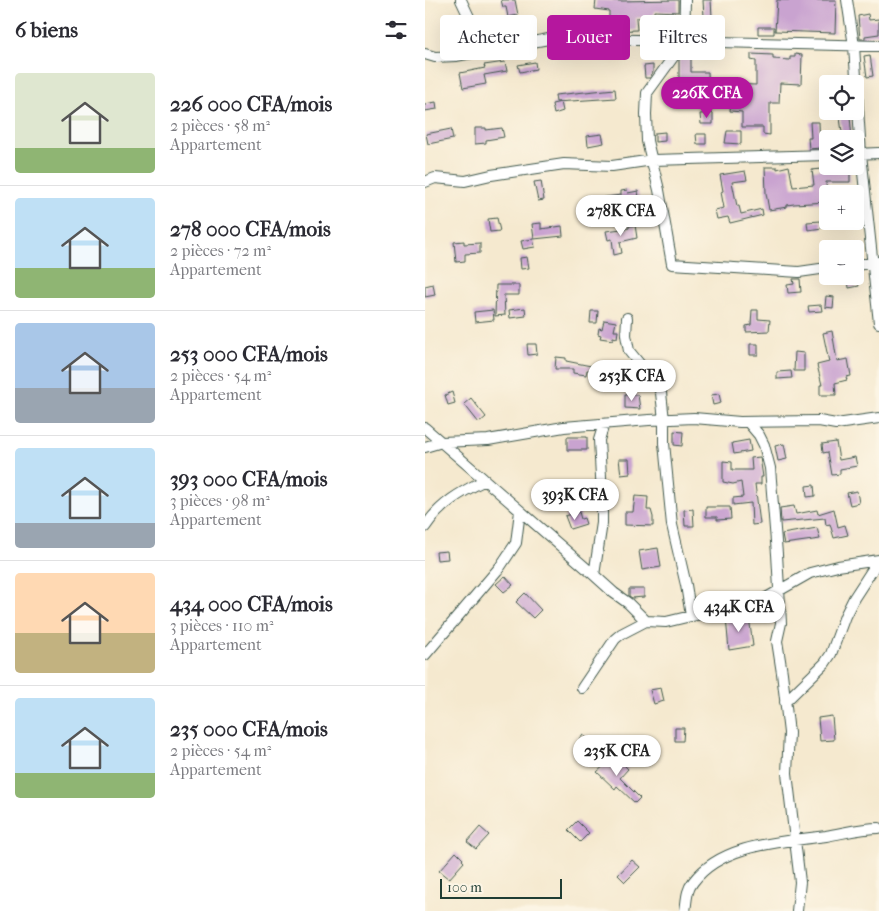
<!DOCTYPE html>
<html lang="fr">
<head>
<meta charset="utf-8">
<style>
  :root { --surface:#fff; --page:#f2f2f3; --text:#2b2b33; --muted:#7c7c81; --line:#e1e1e2; --accent:#b5179e }
  body { margin:0; font-family:"IM FELL French Canon",serif; background:var(--page); color:var(--text); height:100vh; display:flex; flex-direction:column; font-size:19px; white-space:nowrap }
  * { box-sizing:border-box; margin:0 }
  p { font-size:16px; color:var(--muted) }
  .icon { flex:none; width:28px; height:28px; fill:none; stroke:currentColor; stroke-width:2; stroke-linecap:round; stroke-linejoin:round }
  .map { position:relative; flex:1; overflow:hidden }
  .sheet { display:flex; flex-direction:column; background:var(--surface); width:425px }
  .sheet>* { flex:none }
  .banner { position:absolute; left:15px; top:15px; width:364px; height:45px; display:flex; gap:10px }
  .controls { position:absolute; left:394px; top:75px; display:grid; gap:10px }
  .controls a { display:grid; place-items:center; width:45px; height:45px; border-radius:5px; background:var(--surface); box-shadow:0 5px 20px #0002; font-size:25px }
  .scale { position:absolute; left:15px; bottom:12px; width:122px; box-sizing:border-box; padding-left:5px; border:2px solid #1f3d34; border-top:0; font-size:14px; line-height:18px; white-space:nowrap; color:#1f3d34; -webkit-text-stroke:4px #fcf5e5; paint-order:stroke }
  .price { position:absolute; translate:-50% -42px; padding:0 11px; border-radius:18px; background:#fff; color:#222; font-size:16px; line-height:32px; filter:drop-shadow(0 1px 2px #0008) }
  .price::after { content:''; position:absolute; left:50%; top:30px; width:15px; height:11px; margin-left:-8px; background:inherit; clip-path:polygon(0 0,100% 0,50% 100%) }
  .price.current { background:var(--accent); color:#fff }
  ul { padding:0; list-style:none }
  li { display:flex; align-items:center; gap:15px; height:125px; padding:0 15px }
  li+li { border-top:1px solid var(--line) }
  li span { display:grid; place-items:center; flex:none; width:140px; height:100px; border-radius:5px; color:#555 }
  li>.icon { margin-inline-start:auto }
  span .icon { width:60px; height:60px; fill:#fffc; stroke-width:1 }
  li b { font-size:21px }
  h2 { display:flex; justify-content:space-between; align-items:center; height:60px; padding:0 15px; font-size:21px }
  .tag { padding:0 18px; border-radius:5px; background:var(--surface); box-shadow:0 5px 20px #0002; font-size:18px; line-height:45px }
  .tag.current { background:var(--accent); color:#fff }
  main { display:flex; flex:1; min-height:0 }
  .map>svg:first-child { display:block }
  .building { fill:#c9a3d0 }
  .lines { fill:none; stroke-linecap:round; stroke-linejoin:round }
  .street-casing { stroke:#3f574b; stroke-width:12 }
  .street { stroke:#fff; stroke-width:10 }
</style>
</head>
<body>
<main>
<section class="sheet">
<h2>6 biens<svg class="icon" aria-label="filters" viewBox="0 0 24 24"><path d="M4 7h16M4 17h16"/><circle cx="9" cy="7" r="2"/><circle cx="15" cy="17" r="2"/></svg></h2>
<ul>
<li><span style="background:linear-gradient(#dfe7d0 75%,#8fb573 0)"><svg class="icon" aria-label="home" viewBox="0 0 24 24"><path d="M3 11l9-7 9 7M6 9v11h12V9"/></svg></span><div><b>226 000 CFA/mois</b><p>2 pièces · 58 m²</p><p>Appartement</p></div></li>
<li><span style="background:linear-gradient(#bfe0f5 70%,#8fb573 0)"><svg class="icon" aria-label="home" viewBox="0 0 24 24"><path d="M3 11l9-7 9 7M6 9v11h12V9"/></svg></span><div><b>278 000 CFA/mois</b><p>2 pièces · 72 m²</p><p>Appartement</p></div></li>
<li><span style="background:linear-gradient(#a9c7e8 65%,#9aa5b1 0)"><svg class="icon" aria-label="home" viewBox="0 0 24 24"><path d="M3 11l9-7 9 7M6 9v11h12V9"/></svg></span><div><b>253 000 CFA/mois</b><p>2 pièces · 54 m²</p><p>Appartement</p></div></li>
<li><span style="background:linear-gradient(#bfe0f5 75%,#9aa5b1 0)"><svg class="icon" aria-label="home" viewBox="0 0 24 24"><path d="M3 11l9-7 9 7M6 9v11h12V9"/></svg></span><div><b>393 000 CFA/mois</b><p>3 pièces · 98 m²</p><p>Appartement</p></div></li>
<li><span style="background:linear-gradient(#ffd9b3 60%,#c2b280 0)"><svg class="icon" aria-label="home" viewBox="0 0 24 24"><path d="M3 11l9-7 9 7M6 9v11h12V9"/></svg></span><div><b>434 000 CFA/mois</b><p>3 pièces · 110 m²</p><p>Appartement</p></div></li>
<li><span style="background:linear-gradient(#bfe0f5 75%,#8fb573 0)"><svg class="icon" aria-label="home" viewBox="0 0 24 24"><path d="M3 11l9-7 9 7M6 9v11h12V9"/></svg></span><div><b>235 000 CFA/mois</b><p>2 pièces · 54 m²</p><p>Appartement</p></div></li>
</ul>
</section>
<div class="map">
<svg width="454" height="911" viewBox="0 0 454 911">
  <rect width="100%" height="100%" fill="#fcf5e5"/>
  <filter id="ink" filterUnits="userSpaceOnUse"><feTurbulence type="fractalNoise" baseFrequency=".02" numOctaves="2"/><feDisplacementMap in="SourceGraphic" scale="10" xChannelSelector="R" yChannelSelector="G"/><feConvolveMatrix kernelMatrix="1 2 1 2 8 2 1 2 1" color-interpolation-filters="sRGB"/></filter>
  <filter id="wash" filterUnits="userSpaceOnUse"><feTurbulence type="fractalNoise" baseFrequency=".0096" numOctaves="4" result="noise"/><feDisplacementMap in="SourceGraphic" scale="20" xChannelSelector="R" yChannelSelector="G"/><feGaussianBlur stdDeviation="1.12" result="paint"/><feColorMatrix in="noise" values="0 0 0 0 0 0 0 0 0 0 0 0 0 0 0 0 0 1.4 0 .05"/><feComposite in="paint" operator="in"/></filter>
  <g filter="url(#wash)">
    <rect width="100%" height="100%" fill="#f5e9cf"/>
    <g id="blocks">
      <path class="building" d="M76 0H90L93 15 83 17 81 7H78Z
        M171 0 195 1 253 0V12L229 11V17L211 18 212 30 184 31V11L170 9Z
        M278 0H286L288 33H280Z
        M352 0H411L410 33 350 31Z
        M443 14 444 20 454 19V34L440 36V39H435L433 16Z
        M333 27H349V34H333Z
        M326 54 348 55V59L365 60V57H370V54L377 55 376 84 355 83 354 103H345V135L338 134V127H317V112L305 111 306 100H303V84L331 85V61L326 60Z
        M258 55H266V72H283L284 99H254V60Z
        M445 55 448 76 442 77 439 56Z
        M80 62 82 71 59 75 61 84 38 88 35 73 60 68 59 65Z
        M110 62 111 69 95 72 93 65Z
        M228 65V72L225 78H220L219 66Z
        M190 89 191 98 131 102 130 95Z
        M11 102 12 109 0 111V104Z
        M136 102 138 111 129 114 127 104Z
        M288 113V124H276L275 114Z
        M425 116 427 139H418L415 118Z
        M385 122H394L395 148 384 149 383 138H386Z
        M50 128H61V130L77 128 79 137 61 140V143L50 144Z
        M26 129 28 139 3 144 1 134Z
        M302 131H316V144L300 143Z
        M240 132V141L230 142V133Z
        M177 134 179 143 163 146 162 136Z
        M271 134H281V144H272Z
        M364 166 368 187 389 185 387 170 406 168V166H419V170H425V182H401L402 202 369 204 362 205V207L344 210 341 193 340 167H352V169Z
        M320 171 322 180 307 182 312 206H314L316 214 337 209 338 215 305 223 303 217 292 219 290 210 299 208 296 192 298 191 295 175Z
        M116 181 119 200 113 201 109 182Z
        M202 190 203 193 213 191 215 205 198 209V204L175 207 174 198 196 195V191Z
        M72 218 75 231 65 232 63 219Z
        M396 221 397 228 383 230 382 222Z
        M116 223V229L137 226 138 236 109 239 107 224Z
        M210 225 212 238 195 242 197 253 189 255 187 239 183 240 181 231 204 228V226Z
        M108 239 110 247 98 249 96 241Z
        M39 241V244L55 243V253L40 254V261L31 262 29 242Z
        M102 257 104 268 96 269 95 258Z
        M432 278 434 286 424 288 423 279Z
        M368 279H375L376 292 363 293 362 285 369 284Z
        M8 284 10 295 0 297V286Z
        M71 285H94V295H79L80 315 70 316Z
        M401 296 409 297 408 308 400 307Z
        M396 305 397 311 384 312 383 306Z
        M100 308 101 316 85 318 84 310Z
        M68 310 69 320 50 322 49 312Z
        M327 310H333V319L345 320 344 331 321 332V326L326 325Z
        M166 311H173L172 323H165Z
        M179 320 191 322 189 331H193L192 338 188 337V340L175 338 176 335 173 334 174 328 177 329Z
        M407 331 412 361 423 359 426 376 421 377 422 380 410 383 411 395H395V385H397L392 365 404 362 398 333Z
        M102 344H111L112 354 103 355Z
        M325 344H333V355H325Z
        M370 352 379 353V371H369Z
        M131 357 141 358V361L166 366 165 370H162L161 375 148 373V369H130Z
        M366 371 367 378 352 379V372Z
        M27 392 30 403 23 405 20 395Z
        M294 394 296 403 288 405 286 395Z
        M200 395H213L215 409 200 408Z
        M46 398 61 417 54 423 39 404Z
        M249 431 258 432 257 446 249 445Z
        M142 437H162V450H142Z
        M324 440 326 451 309 454 307 443Z
        M411 442 414 460 430 457 432 466 415 469V474L407 475 403 452 398 453 397 444Z
        M359 444 362 459 353 461 350 446Z
        M335 457 338 477H336V484H330L335 524 327 525 326 503 308 505V498L318 497 316 482 308 484 298 482V461L307 462V470H327L326 458Z
        M194 459H204L205 474 196 475Z
        M135 485H151V494H136Z
        M389 485 390 496 382 497 381 486Z
        M432 491 434 503 425 505 422 493Z
        M210 496 223 497 222 510H226L228 517V526L200 525V512H208Z
        M135 498 136 508 126 509 125 499Z
        M369 506 371 514 392 510 393 514 409 509 413 527 420 525 423 535 409 538 405 524 401 525 400 518 356 522 355 508Z
        M281 507H305L306 519 292 520V517H281Z
        M268 509 269 526H260L259 510Z
        M154 512 156 519 159 518 161 524 145 529 140 516Z
        M392 528 395 539 359 544 357 534Z
        M233 548 236 567 217 570 214 551Z
        M22 551 23 559 12 560 11 552Z
        M80 576 88 585 79 592 71 584Z
        M204 589H219V597L207 598 204 596Z
        M100 593 116 610 108 618 91 602Z
        M284 594 286 603 273 606 271 597Z
        M324 617 328 646 304 650 301 618Z
        M236 688 239 701 229 704 225 690Z
        M407 716 409 740 395 741 393 718Z
        M250 728H259L258 741H250Z
        M158 735 167 742 163 748 154 740Z
        M190 756 203 769 195 778 215 798 210 803 192 786 190 789 172 772Z
        M152 821 164 833 155 842 143 830Z
        M55 827 64 835 51 849 42 842Z
        M31 852 38 859 37 860 39 862 24 879 14 871Z
        M207 860 215 867 200 882 193 875Z"/>
    </g>
  </g>
  <g filter="url(#ink)">
    <use href="#blocks" fill-opacity="0" stroke="#3f574b" stroke-width="1"/>
    <g class="lines">
      <defs>
        <path id="street" d="M36 0 60 51
          M260 0 259 42 222 93 221 114 222 141 234 190 247 264 374 272 402 268
          M422 0 429 46 436 154 454 323
          M0 54 10 57 31 56 129 38 454 46
          M430 154 454 153
          M0 182 10 178 40 181 66 175 139 164 187 166 228 160 402 155
          M430 265 454 262
          M202 318 201 335 204 351 217 367 229 377 236 393 239 420V443L247 525 261 585 266 616
          M323 422 334 435 339 445 345 468 352 554 356 623 352 641 357 673 364 733 362 773 375 882 372 911
          M0 428 169 575 177 523V495L174 440 179 424
          M0 447 17 442 63 440 139 427 224 420 269 418 315 422 394 421 411 424 454 418
          M0 527C15 504 36 492 60 480
          M169 575 189 593 203 603 221 621
          M0 655 75 567 91 543 95 511
          M157 688 190 639 196 634 221 621 241 622 266 616 334 602 385 573 413 566 454 560
          M360 702 400 663 406 654 420 616 429 598 453 561
          M260 911C262 900 261 891 268 882 297 843 358 842 401 836 419 833 436 828 454 828"/>
      </defs>
      <use href="#street" class="street-casing"/>
      <use href="#street" class="street"/>
    </g>
  </g>
</svg>
<div class="controls">
<a><svg class="icon" aria-label="locate" viewBox="0 0 24 24"><circle cx="12" cy="12" r="6"/><path d="M12 2v4M12 18v4M2 12h4M18 12h4"/></svg></a>
<a><svg class="icon" aria-label="layers" viewBox="0 0 24 24"><path d="M12 4l9 5-9 5-9-5zM3 14l9 5 9-5"/></svg></a>
<a>+</a>
<a>−</a>
</div>
<div class="scale">100 m</div>
<b class="price current" style="left:282px;top:119px">226K CFA</b>
<b class="price" style="left:196px;top:237px">278K CFA</b>
<b class="price" style="left:207px;top:402px">253K CFA</b>
<b class="price" style="left:150px;top:521px">393K CFA</b>
<b class="price" style="left:314px;top:633px">434K CFA</b>
<b class="price" style="left:192px;top:777px">235K CFA</b>
<div class="banner">
<a class="tag">Acheter</a>
<a class="tag current">Louer</a>
<a class="tag">Filtres</a>
</div>
</div>
</main>
</body>
</html>
